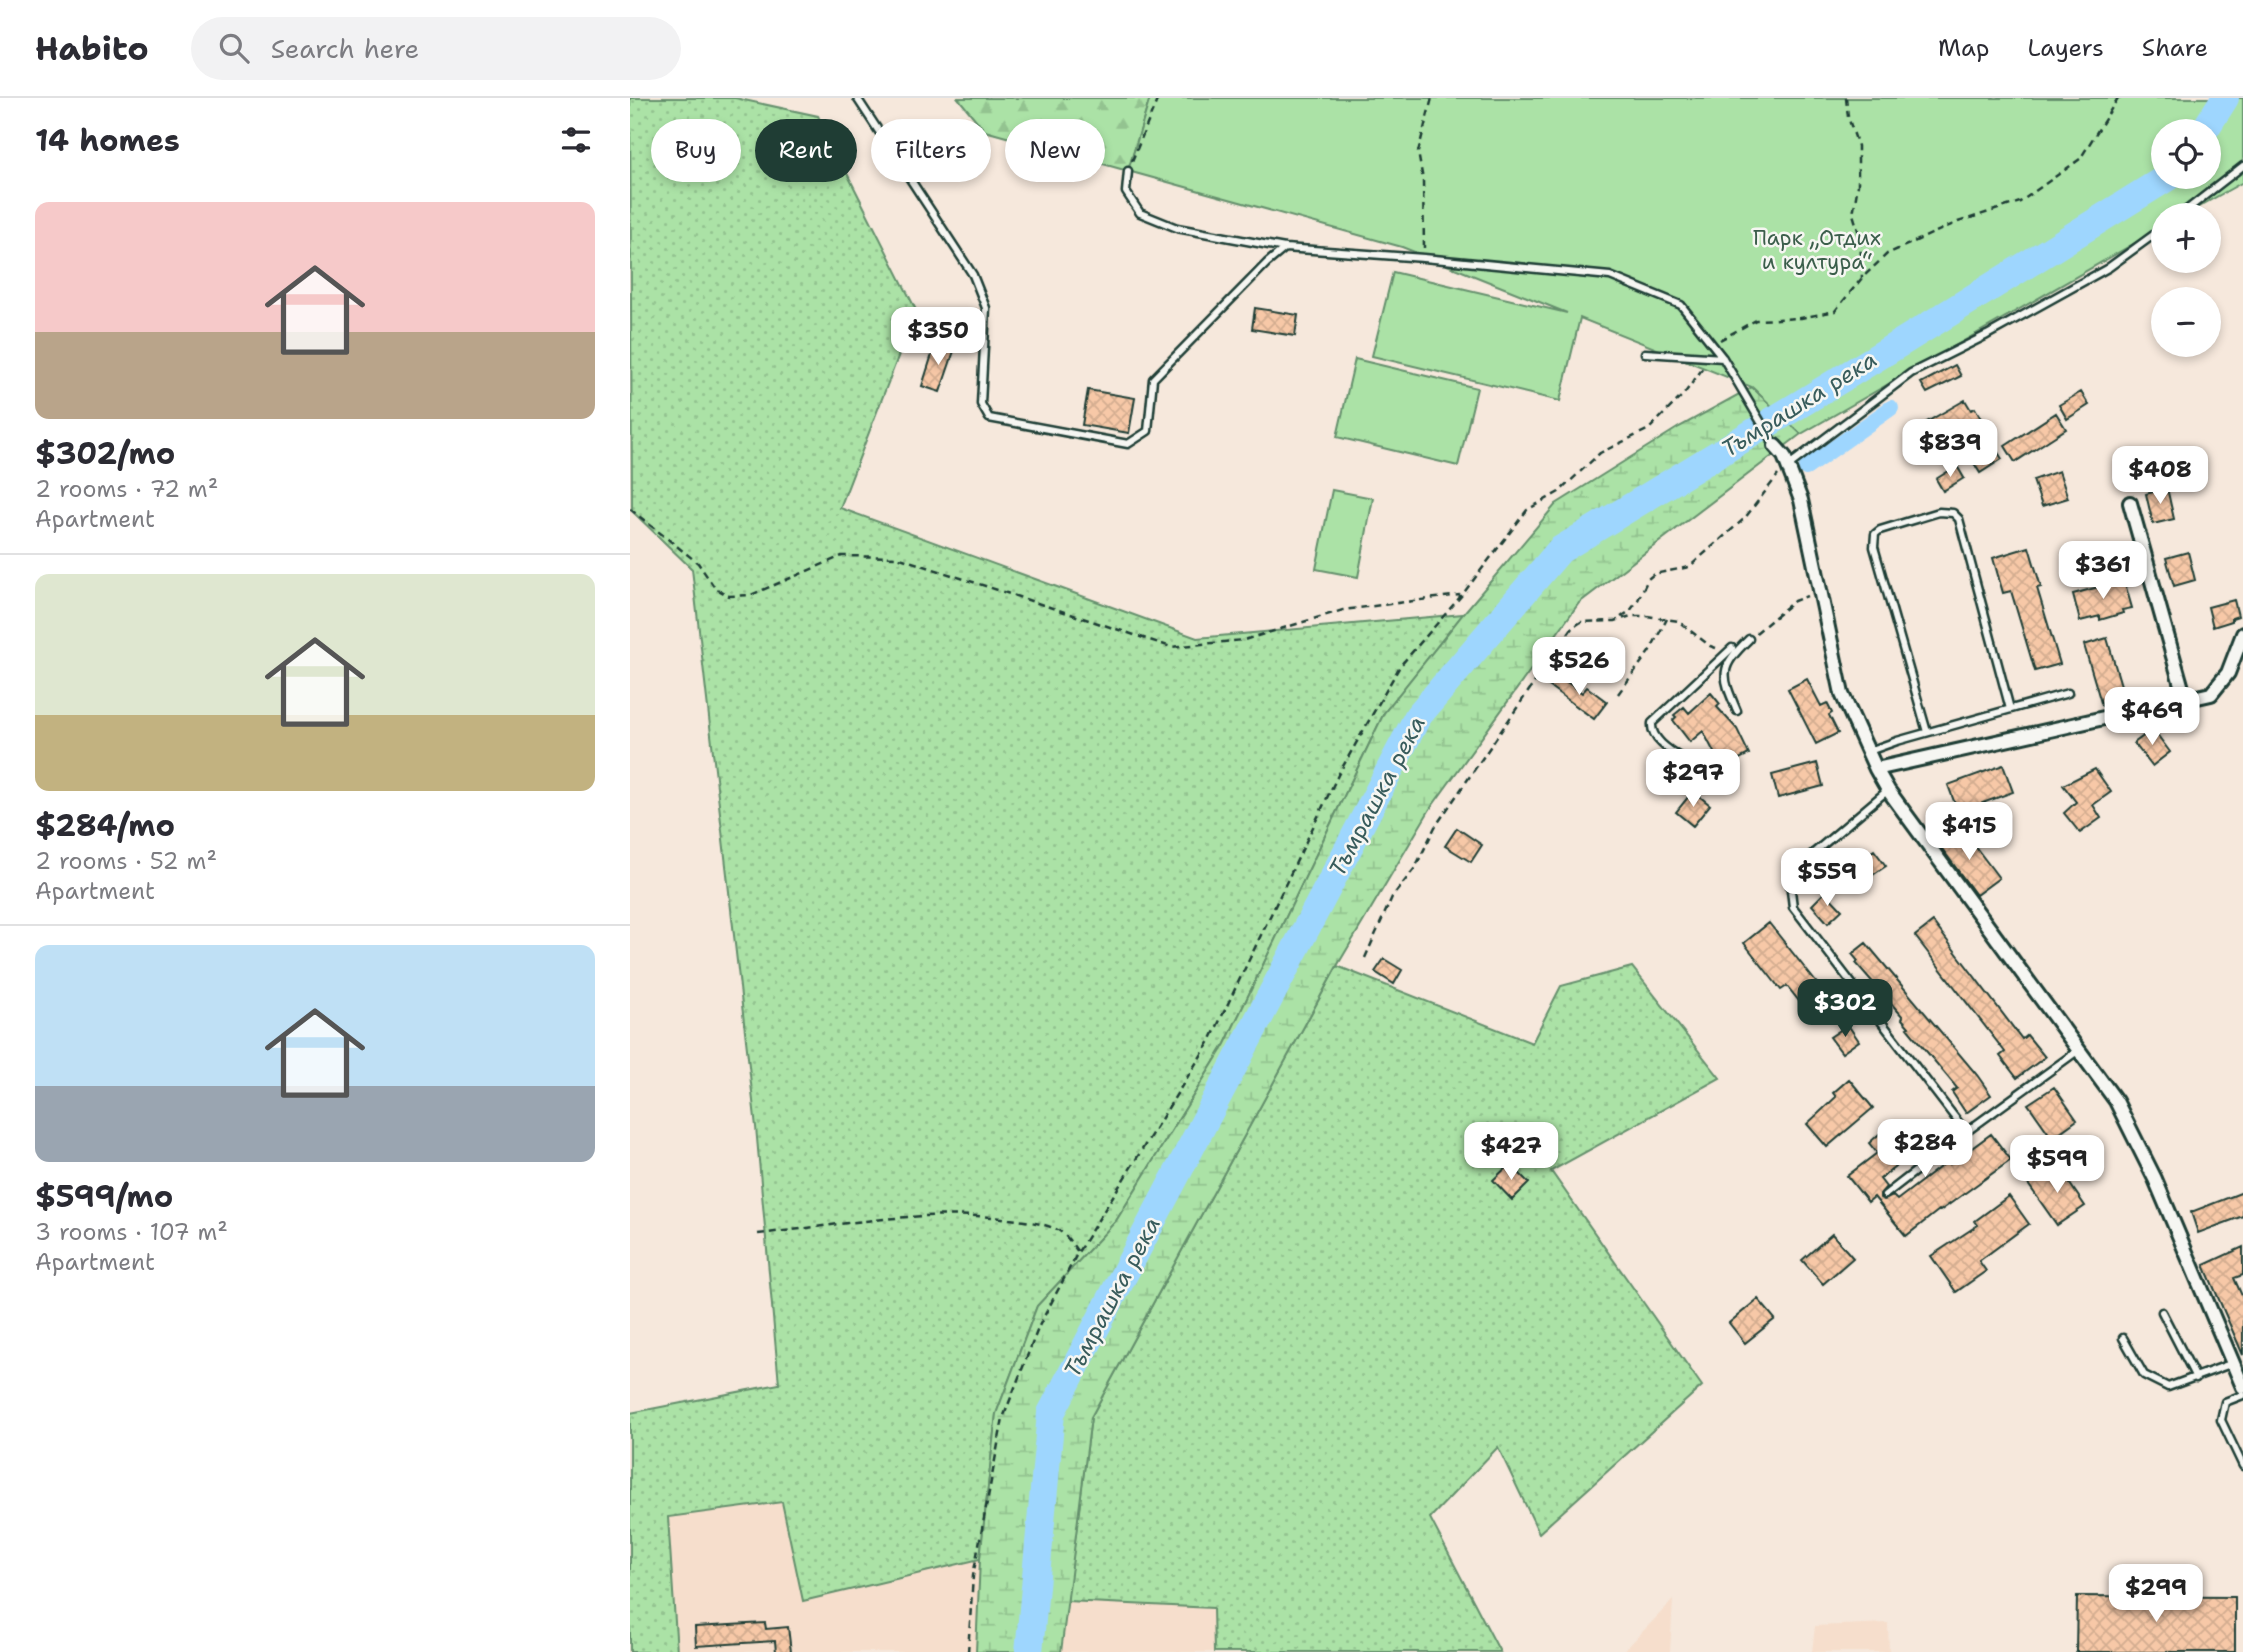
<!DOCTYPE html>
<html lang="en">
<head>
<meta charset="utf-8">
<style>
  :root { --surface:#fff; --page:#f2f2f3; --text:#2b2b33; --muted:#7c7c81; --line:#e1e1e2; --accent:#1f3d34 }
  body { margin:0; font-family:"Shantell Sans",sans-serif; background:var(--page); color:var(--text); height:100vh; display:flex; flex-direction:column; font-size:26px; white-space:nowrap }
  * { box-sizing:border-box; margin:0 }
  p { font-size:23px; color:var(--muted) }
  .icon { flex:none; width:38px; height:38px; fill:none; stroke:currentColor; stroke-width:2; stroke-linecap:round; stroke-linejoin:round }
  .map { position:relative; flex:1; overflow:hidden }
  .sheet { display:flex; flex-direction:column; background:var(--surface); width:630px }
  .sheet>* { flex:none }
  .banner { position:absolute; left:21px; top:21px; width:665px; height:63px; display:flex; gap:14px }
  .buttons { position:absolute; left:1521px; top:21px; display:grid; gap:14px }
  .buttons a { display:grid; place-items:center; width:70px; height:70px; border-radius:50%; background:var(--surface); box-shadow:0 4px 10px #0003; font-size:35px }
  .price { position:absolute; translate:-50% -60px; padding:0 16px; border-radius:14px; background:#fff; color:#222; font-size:23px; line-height:46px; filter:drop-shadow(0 2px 4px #0008) }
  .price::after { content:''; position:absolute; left:50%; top:42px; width:21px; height:16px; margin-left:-10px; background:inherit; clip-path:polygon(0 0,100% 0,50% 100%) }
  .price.active { background:var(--accent); color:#fff }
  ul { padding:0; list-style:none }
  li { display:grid; align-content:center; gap:14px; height:371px; padding:0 35px }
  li+li { border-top:2px solid var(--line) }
  li span { display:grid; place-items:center; height:217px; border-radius:14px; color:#555 }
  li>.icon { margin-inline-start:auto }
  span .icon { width:126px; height:126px; fill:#fffc; stroke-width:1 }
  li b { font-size:30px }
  h2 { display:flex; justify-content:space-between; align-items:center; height:84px; padding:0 35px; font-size:30px }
  .chip { padding:0 24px; border-radius:32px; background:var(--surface); box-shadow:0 4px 10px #0003; font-size:24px; line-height:63px }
  .chip.active { background:var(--accent); color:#fff }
  header { display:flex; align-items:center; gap:42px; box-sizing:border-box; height:98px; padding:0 35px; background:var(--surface); border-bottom:2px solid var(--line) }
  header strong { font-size:33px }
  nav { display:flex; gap:38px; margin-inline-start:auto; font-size:24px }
  .search { width:490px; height:63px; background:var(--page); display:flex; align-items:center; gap:18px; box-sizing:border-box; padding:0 24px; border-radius:38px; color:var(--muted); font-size:26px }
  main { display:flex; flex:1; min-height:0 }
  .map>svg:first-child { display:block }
  .built { fill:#f6decc }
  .grass { fill:url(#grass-dots); stroke:#65906d; stroke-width:2 }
  .forest { fill:url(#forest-firs); stroke:#65906d; stroke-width:2 }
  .wetland { fill:url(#wetland-marsh); stroke:#65906d; stroke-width:2 }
  .park { fill:#abe2a6; stroke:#65906d; stroke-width:2; fill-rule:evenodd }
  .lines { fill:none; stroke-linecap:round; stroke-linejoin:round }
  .canal { stroke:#9ed6fe; stroke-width:16 }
  .river { stroke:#9ed6fe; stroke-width:28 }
  .building { fill:url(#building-cross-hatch); stroke:#1f3d34; stroke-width:2 }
  .service-casing { stroke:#1f3d34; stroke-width:11 }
  .minor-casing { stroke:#1f3d34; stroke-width:18 }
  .path { stroke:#1f3d34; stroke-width:2.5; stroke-dasharray:7 5; stroke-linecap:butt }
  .service { stroke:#f6f6f2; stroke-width:6 }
  .minor { stroke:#f6f6f2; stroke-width:12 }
  .labels { text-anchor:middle; stroke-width:5; stroke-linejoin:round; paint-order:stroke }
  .park-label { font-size:21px; fill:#3b5e4b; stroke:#f6f6f2 }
  .water-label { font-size:23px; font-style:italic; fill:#385c5c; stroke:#f6f6f2 }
</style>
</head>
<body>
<header>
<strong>Habito</strong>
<div class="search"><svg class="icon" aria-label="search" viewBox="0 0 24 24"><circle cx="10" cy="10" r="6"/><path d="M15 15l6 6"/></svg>Search here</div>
<nav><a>Map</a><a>Layers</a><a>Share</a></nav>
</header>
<main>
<section class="sheet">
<h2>14 homes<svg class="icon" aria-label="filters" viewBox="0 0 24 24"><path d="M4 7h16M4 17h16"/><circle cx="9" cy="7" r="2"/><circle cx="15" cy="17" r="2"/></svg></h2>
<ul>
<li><span style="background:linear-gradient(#f6c9c9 60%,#b9a48a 0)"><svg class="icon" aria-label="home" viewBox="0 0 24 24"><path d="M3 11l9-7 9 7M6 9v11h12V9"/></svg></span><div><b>$302/mo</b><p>2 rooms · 72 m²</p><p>Apartment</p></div></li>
<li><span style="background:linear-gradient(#dfe7d0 65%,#c2b280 0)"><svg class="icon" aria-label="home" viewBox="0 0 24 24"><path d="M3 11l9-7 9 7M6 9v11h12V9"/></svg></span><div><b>$284/mo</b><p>2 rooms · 52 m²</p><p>Apartment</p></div></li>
<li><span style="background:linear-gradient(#bfe0f5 65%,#9aa5b1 0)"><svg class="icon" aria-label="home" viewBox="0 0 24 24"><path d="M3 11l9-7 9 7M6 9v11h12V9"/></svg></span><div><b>$599/mo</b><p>3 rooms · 107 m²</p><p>Apartment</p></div></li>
</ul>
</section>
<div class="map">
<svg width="1613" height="1554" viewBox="0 0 1613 1554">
  <defs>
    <pattern id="grass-dots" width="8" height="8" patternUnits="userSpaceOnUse" patternTransform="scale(1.75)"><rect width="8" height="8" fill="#abe2a6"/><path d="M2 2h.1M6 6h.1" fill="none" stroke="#93c390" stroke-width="1.8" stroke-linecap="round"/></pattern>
    <pattern id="forest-firs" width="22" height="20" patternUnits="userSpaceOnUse" patternTransform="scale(1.75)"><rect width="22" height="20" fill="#abe2a6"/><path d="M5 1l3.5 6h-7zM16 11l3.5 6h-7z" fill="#93c390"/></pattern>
    <pattern id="wetland-marsh" width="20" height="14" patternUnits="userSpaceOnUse" patternTransform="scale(1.75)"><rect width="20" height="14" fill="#abe2a6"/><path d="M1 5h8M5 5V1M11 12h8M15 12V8" fill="none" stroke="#93c390"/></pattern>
    <pattern id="building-cross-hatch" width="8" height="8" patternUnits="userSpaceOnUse" patternTransform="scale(1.75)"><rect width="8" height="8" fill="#f7c8a7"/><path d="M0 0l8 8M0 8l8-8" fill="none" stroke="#d3ad90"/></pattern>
  </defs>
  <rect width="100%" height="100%" fill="#f6e8dc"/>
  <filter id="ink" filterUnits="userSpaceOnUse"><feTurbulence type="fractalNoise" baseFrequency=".0143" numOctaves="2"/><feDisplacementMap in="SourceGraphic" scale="14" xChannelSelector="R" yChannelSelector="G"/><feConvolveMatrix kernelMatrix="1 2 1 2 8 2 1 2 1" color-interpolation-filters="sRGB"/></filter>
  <g filter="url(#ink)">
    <path class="built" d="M152 1403 173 1503 350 1461 346 1554H47L37 1419Z
      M1043 1502 1040 1554H993Z
      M437 1503 583 1510 584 1554H431Z
      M1258 1525 1259 1554H1182L1185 1528Z"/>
    <path class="grass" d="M0 0H105L188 18 286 212 210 410 567 540 833 516 754 615 595 946 486 1123 407 1208 366 1316 350 1461 173 1503 152 1404 38 1419 47 1554H0V1315L149 1286 126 1029 62 471 2 413Z
      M707 868 902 945 931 888 1002 869 1090 980 921 1073 1072 1288 909 1435 868 1349 800 1420 870 1554H584L583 1510 437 1503 461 1319Z"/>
    <path class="forest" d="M328 0H520L498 73 355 33Z"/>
    <path class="wetland" d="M1122 289 1171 336 949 505 800 711 707 868 461 1319 431 1554H346L350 1461 366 1316 407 1208 486 1123 595 946 754 615 833 516 926 406 1049 329Z"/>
    <path class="park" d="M520 0H1613V84L1554 117H1533V129L1171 336 1122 289 950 220 930 303 742 258 763 174 937 215 772 149 498 73ZM1533 33H1578V79H1533Z
      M725 261 847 290 828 368 707 339Z
      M702 392 743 400 728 479 686 471Z"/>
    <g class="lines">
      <path class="canal" d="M1176 370 1261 310"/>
      <path class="river" d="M1574 33 1595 0
        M399 1554 421 1315 788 618 930 452 1277 241 1538 79"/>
    </g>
    <path class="building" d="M625 210 668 217 665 238 622 231Z
      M306 244 325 250 310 294 292 288Z
      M1325 267 1331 278 1297 295 1291 285Z
      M458 292 505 300 499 335 452 327Z
      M1451 294 1459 307 1437 321 1429 307Z
      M1335 302 1341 312 1345 310 1354 326 1330 340 1325 331 1292 350 1281 333Z
      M1426 315 1436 331 1385 364 1375 348Z
      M1364 348 1372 361 1350 375 1342 362Z
      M1327 368 1334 380 1313 393 1306 381Z
      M1429 373 1438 400 1412 408 1403 382Z
      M1537 390 1544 421 1523 426 1516 396Z
      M1399 449 1411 489 1407 490 1430 566 1405 573 1381 493 1373 495 1363 460Z
      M1558 454 1565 482 1544 488 1536 460Z
      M1494 482 1502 510 1492 512 1493 515 1470 522V518L1450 523 1443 496Z
      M1604 502 1608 518 1602 520V523L1583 529 1578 509Z
      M1477 540 1495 601 1472 608 1454 547Z
      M927 577 952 595 957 589 977 604 964 621 919 588Z
      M1177 581 1191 608 1197 605 1202 615 1199 617 1208 635 1186 646 1158 591Z
      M1081 595 1090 606 1087 609 1107 631 1119 656 1092 670 1073 633 1060 644 1043 622 1046 619 1044 617 1054 609 1059 615Z
      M1523 631 1540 654 1522 668 1504 645Z
      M1187 665 1193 688 1148 700 1142 677Z
      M1373 667 1383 694 1328 714 1318 687Z
      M1465 671 1481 694 1463 707 1471 720 1450 735 1434 715 1446 704 1433 687Z
      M1063 693 1080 707 1063 728 1046 714Z
      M827 730 852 747 841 764 815 748Z
      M1332 731 1369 780 1346 797 1310 748Z
      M1244 752 1256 768 1234 783 1222 767Z
      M1195 794 1212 812 1198 825 1182 807Z
      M1303 824 1392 941 1397 937 1415 959 1387 980 1370 958 1375 954 1285 838Z
      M1139 825 1189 888 1169 903 1157 888 1151 892 1114 845Z
      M1236 845 1347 977 1361 997 1336 1015 1322 994 1327 990 1277 930 1279 929 1272 921 1273 919 1226 865 1228 863 1222 856Z
      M754 861 772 872 764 886 745 874Z
      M1218 927 1229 943 1212 955 1200 939Z
      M1219 981 1243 1010 1197 1049 1177 1026 1206 999 1203 995Z
      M1424 989 1447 1022 1422 1040 1398 1006Z
      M1256 1030 1279 1058 1250 1081 1256 1089 1250 1096V1100L1254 1102 1263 1098 1267 1102 1318 1063 1320 1066 1361 1036 1381 1062 1310 1113 1309 1112 1276 1138 1244 1099 1238 1104 1217 1078 1247 1055 1239 1045Z
      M880 1066 899 1085 882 1102 863 1082Z
      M1427 1067 1455 1108 1427 1127 1398 1086Z
      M1613 1094V1118L1568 1135 1561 1114Z
      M1379 1098 1399 1126 1349 1163 1356 1173 1326 1194 1301 1158 1348 1127 1345 1123Z
      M1202 1136 1223 1160 1193 1186 1172 1162Z
      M1613 1149V1177L1604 1180 1613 1200V1257L1574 1167Z
      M1128 1201 1145 1221 1115 1245 1099 1225Z
      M1447 1498 1605 1499V1554H1446Z
      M135 1525 136 1531 158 1529 161 1554H146L145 1543 66 1548 65 1529Z"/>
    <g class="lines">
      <defs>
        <path id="service" d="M227 0 343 177 356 210 351 306 359 320 498 346 518 333 523 281 637 165 655 150
          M498 73 496 94 510 115 547 130 655 150 794 160 980 178 1051 207 1093 260 1145 348
          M1550 117 1613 68
          M1015 255 1093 260
          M1158 368 1281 275 1357 237 1478 170 1533 130
          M1107 613C1091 576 1089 570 1119 541
          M1297 634 1244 449 1245 436 1250 432 1309 414 1323 415 1329 421 1380 611
          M1239 653 1267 643 1438 595
          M1062 667C1048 657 1020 644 1022 625L1102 550
          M1258 692 1174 763 1160 784 1163 809 1336 1034 1450 951
          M1255 1097 1336 1034
          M1532 1214 1566 1280
          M1493 1240 1514 1277 1538 1289 1603 1265
          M1613 1297 1595 1304 1591 1322 1613 1368"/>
        <path id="minor" d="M1145 348 1154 358 1171 402 1212 596 1246 671 1258 692 1486 1003 1525 1081 1613 1289
          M1500 405 1555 601
          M1246 671 1581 596 1598 575 1613 536"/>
      </defs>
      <use href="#service" class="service-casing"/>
      <use href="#minor" class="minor-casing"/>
      <path class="path" d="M1216 0 1218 19 1228 48V87L1223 116 1230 139 1232 180
        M502 63 528 0
        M794 150 793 82 788 54 802 0
        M1090 242 1126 222 1171 220 1205 213 1232 180 1257 156 1328 124 1390 104 1450 61 1488 0
        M0 411 68 465 85 490 99 498 121 497 212 458 267 459 541 549 614 542 713 512 830 497
        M991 519 1000 513 1008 502 1018 481 1024 476 1059 469 1115 420 1148 377
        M1126 535 1164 503 1177 498
        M988 596 1019 554 1037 521
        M735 860 762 799 785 770 805 729 942 530 951 524 985 523 1001 518H1017L1048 523 1080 548 1086 550
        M128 1136C211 1127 297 1110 379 1121 395 1123 412 1125 426 1131 436 1136 442 1146 448 1154
        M338 1554 343 1478 373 1320 409 1228 448 1154 580 943 708 677 770 568 832 497 897 412 929 394 970 355 1019 331 1054 296 1073 270"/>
      <use href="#service" class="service"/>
      <use href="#minor" class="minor"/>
    </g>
  </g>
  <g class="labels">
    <g class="park-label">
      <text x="1187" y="147">Парк „Отдих<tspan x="1187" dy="24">и култура“</tspan></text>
    </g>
    <g class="water-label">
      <text transform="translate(1169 306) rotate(-32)" y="8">Тъмрашка река</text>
      <text transform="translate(747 698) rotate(-62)" y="8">Тъмрашка река</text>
      <text transform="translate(482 1199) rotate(-62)" y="8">Тъмрашка река</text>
    </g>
  </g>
</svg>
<div class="buttons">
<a><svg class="icon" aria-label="locate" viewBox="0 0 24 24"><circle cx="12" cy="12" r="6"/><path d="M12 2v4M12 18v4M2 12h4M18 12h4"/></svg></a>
<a>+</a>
<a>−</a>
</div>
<b class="price" style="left:308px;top:269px">$350</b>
<b class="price" style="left:1320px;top:381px">$839</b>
<b class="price" style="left:1530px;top:408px">$408</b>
<b class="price" style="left:1473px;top:503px">$361</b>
<b class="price" style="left:949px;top:599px">$526</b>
<b class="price" style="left:1522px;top:649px">$469</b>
<b class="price" style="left:1063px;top:711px">$297</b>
<b class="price" style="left:1339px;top:764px">$415</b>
<b class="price" style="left:1197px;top:810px">$559</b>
<b class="price active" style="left:1215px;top:941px">$302</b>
<b class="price" style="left:1295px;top:1081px">$284</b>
<b class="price" style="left:881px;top:1084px">$427</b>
<b class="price" style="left:1427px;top:1097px">$599</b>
<b class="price" style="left:1526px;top:1526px">$299</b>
<div class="banner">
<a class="chip">Buy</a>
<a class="chip active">Rent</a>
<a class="chip">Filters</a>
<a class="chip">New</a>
</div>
</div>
</main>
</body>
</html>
